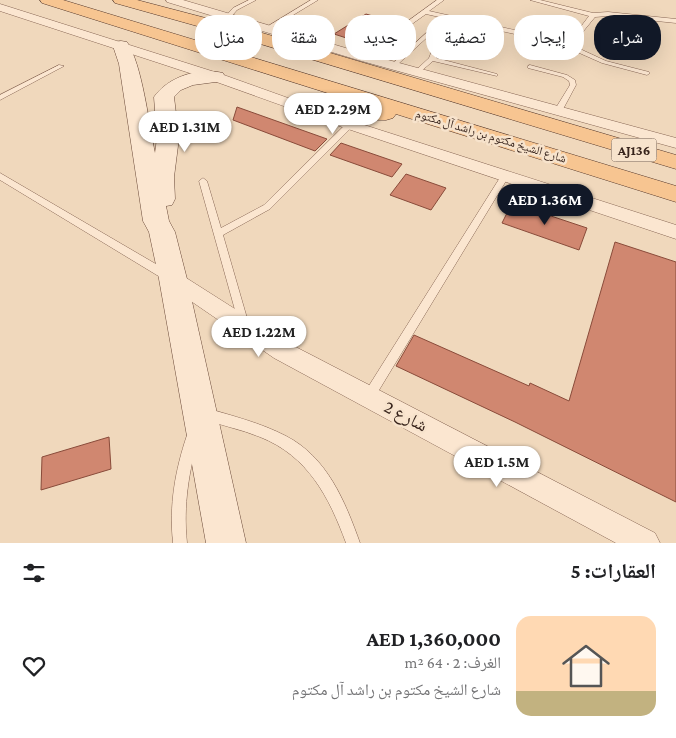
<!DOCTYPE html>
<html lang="ar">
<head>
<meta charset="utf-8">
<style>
  :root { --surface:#fff; --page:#f2f2f2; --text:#202124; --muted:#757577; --line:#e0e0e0; --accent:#111827 }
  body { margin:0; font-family:"Crimson Pro","Noto Naskh Arabic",serif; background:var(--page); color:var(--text); direction:rtl; height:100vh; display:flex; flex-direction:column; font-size:19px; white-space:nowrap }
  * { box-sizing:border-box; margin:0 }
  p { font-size:16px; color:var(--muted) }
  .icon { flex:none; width:28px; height:28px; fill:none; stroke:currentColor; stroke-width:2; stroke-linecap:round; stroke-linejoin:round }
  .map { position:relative; height:543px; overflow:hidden; direction:ltr }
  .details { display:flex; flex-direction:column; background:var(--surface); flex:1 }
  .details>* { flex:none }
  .banner { position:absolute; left:15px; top:15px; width:646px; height:45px; direction:rtl; display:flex; gap:10px }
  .price { position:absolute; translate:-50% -42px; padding:0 11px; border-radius:18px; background:#fff; color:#222; font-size:16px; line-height:32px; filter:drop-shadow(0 1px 2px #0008) }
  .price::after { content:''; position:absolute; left:50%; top:30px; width:15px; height:11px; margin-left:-8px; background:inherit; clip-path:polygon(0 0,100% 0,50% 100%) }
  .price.on { background:var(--accent); color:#fff }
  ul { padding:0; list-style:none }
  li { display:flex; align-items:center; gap:15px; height:125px; padding:0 20px }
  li+li { border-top:1px solid var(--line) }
  li span { display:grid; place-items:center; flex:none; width:140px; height:100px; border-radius:15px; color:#555 }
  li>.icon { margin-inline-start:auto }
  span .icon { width:60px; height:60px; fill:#fffc; stroke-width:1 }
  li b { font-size:21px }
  h2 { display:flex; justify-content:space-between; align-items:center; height:60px; padding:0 20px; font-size:21px }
  .chip { padding:0 18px; border-radius:20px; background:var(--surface); box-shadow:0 5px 20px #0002; font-size:18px; line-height:45px }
  .chip.on { background:var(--accent); color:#fff }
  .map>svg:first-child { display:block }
  .building { fill:#d08770; stroke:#894b3a }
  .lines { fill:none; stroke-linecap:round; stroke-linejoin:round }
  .lane-casing { stroke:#886755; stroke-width:1 }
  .street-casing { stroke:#886755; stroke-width:1 }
  .secondary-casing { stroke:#6a4938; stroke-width:1 }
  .primary-casing { stroke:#55372a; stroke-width:1 }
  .lane { fill:#fbe6d0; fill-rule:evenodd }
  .street { fill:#fbe6d0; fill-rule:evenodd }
  .secondary { fill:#fbe6d0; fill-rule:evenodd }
  .primary { fill:#f7c591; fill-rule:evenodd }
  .labels { text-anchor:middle; stroke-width:5; stroke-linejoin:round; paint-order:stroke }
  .far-street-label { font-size:12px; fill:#37231b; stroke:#f7e3cc }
  .shield { fill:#f7e3cc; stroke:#715d50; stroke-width:1 }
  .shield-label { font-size:14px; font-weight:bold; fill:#37231b }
  .near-street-label { font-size:18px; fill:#37231b; stroke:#f7e3cc }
</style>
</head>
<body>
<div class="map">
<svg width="676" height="543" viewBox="0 0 676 543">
  <rect width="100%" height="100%" fill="#f0d8bc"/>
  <path class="building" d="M366 14 396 23 365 44 334 34Z
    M237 107 327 139 315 151 233 120Z
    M341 143 402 164 392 177 330 155Z
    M406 174 446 188 431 210 390 195Z
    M512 203 587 228 579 250 502 223Z
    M615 242 676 262V502L515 422 396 366 414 335 529 386 530 383 569 401Z
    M109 437 111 469 41 490 42 457Z"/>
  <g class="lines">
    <defs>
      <path id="lane" d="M249 0H256L237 10 230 18H226L225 17 233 8Z
        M311 0H318L270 29 265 28Z
        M437 0H444L429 11 559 40 573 37 589 16 530 0H540L593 13 608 12 676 19V23L608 16 595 17 577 39 565 42 606 61 649 72 650 73 647 75 602 63 559 44 426 14 364 58H360V56Z
        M433 27 452 31 451 36 438 50 436 58 497 74V76L433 61 419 73H415V71L429 58 433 48 446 35V32L434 31 396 66H392V64Z
        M59 65 64 66 0 100V95Z
        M530 65 567 75 575 80 576 85 561 113 554 111 570 85 569 81 563 77 528 68V66Z
        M347 123H353L354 125 270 209 223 235 249 325 248 328 244 329 240 328 199 181 203 178 207 181 221 228 264 205Z
        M0 173 173 274 174 277 173 280H165L0 180Z
        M505 173 509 176 373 400 369 402 365 400 363 396 365 392 501 176Z
        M206 408C233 416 261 423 286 436 327 457 345 501 360 543H346C329 497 308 456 260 437 241 429 221 426 202 418L200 414 202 410Z
        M193 429 198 431 199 435C189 471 183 505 187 543H173C169 505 175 471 187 435L188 431Z"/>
      <path id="street" d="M166 0H183L366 54 676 138V148L358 60 167 2Z
        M0 4 221 74 355 122 676 225V239L345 128 211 80 0 11Z
        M173 271 180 274 290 344 655 533 660 543H616L274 358 166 284 163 279 166 274Z"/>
      <path id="secondary" d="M121 41 127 42C142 64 149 124 155 153L157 138 154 97C168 77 198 67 223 73L225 77 223 81 193 85 181 90 174 97 179 138 174 177 175 199 172 205 166 206 169 221 175 232 187 279 246 543H206L159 279 149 232 143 221 119 64 113 46 115 42Z"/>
      <path id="primary" d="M40 0H63L676 186V202L396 114 393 118 386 120 315 119 308 117 305 113 308 109 315 107 375 108 42 3Z
        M113 0H137L259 32 676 155V169L247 40 115 3Z"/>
    </defs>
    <use href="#lane" class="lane-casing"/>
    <use href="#street" class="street-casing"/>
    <use href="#secondary" class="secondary-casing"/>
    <use href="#primary" class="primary-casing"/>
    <use href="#lane" class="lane"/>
    <use href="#street" class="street"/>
    <use href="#secondary" class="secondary"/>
    <use href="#primary" class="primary"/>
  </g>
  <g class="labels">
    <g class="far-street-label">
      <text transform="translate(491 136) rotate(17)" y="4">شارع الشيخ مكتوم بن راشد آل مكتوم</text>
    </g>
    <rect class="shield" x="611.5" y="138.5" width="45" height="23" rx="4"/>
    <g class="shield-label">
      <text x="634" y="155">AJ136</text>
    </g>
    <g class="near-street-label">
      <text transform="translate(406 416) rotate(28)" y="6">شارع 2</text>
    </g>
  </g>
</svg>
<b class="price" style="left:333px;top:135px">AED 2.29M</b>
<b class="price" style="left:185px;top:153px">AED 1.31M</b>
<b class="price on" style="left:545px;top:226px">AED 1.36M</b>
<b class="price" style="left:259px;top:358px">AED 1.22M</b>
<b class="price" style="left:497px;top:488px">AED 1.5M</b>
<div class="banner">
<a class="chip on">شراء</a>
<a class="chip">إيجار</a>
<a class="chip">تصفية</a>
<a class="chip">جديد</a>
<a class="chip">شقة</a>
<a class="chip">منزل</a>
</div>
</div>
<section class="details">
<h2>العقارات: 5<svg class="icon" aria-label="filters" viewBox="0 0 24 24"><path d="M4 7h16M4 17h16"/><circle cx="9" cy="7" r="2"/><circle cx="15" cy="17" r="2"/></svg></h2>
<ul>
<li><span style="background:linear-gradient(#ffd9b3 75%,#c2b280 0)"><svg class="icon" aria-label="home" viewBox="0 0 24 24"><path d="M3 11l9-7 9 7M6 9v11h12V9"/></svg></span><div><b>AED 1,360,000</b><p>الغرف: 2 · 64 m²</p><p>شارع الشيخ مكتوم بن راشد آل مكتوم</p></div><svg class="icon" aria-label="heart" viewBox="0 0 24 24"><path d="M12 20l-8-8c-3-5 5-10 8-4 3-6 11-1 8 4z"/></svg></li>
</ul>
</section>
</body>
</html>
